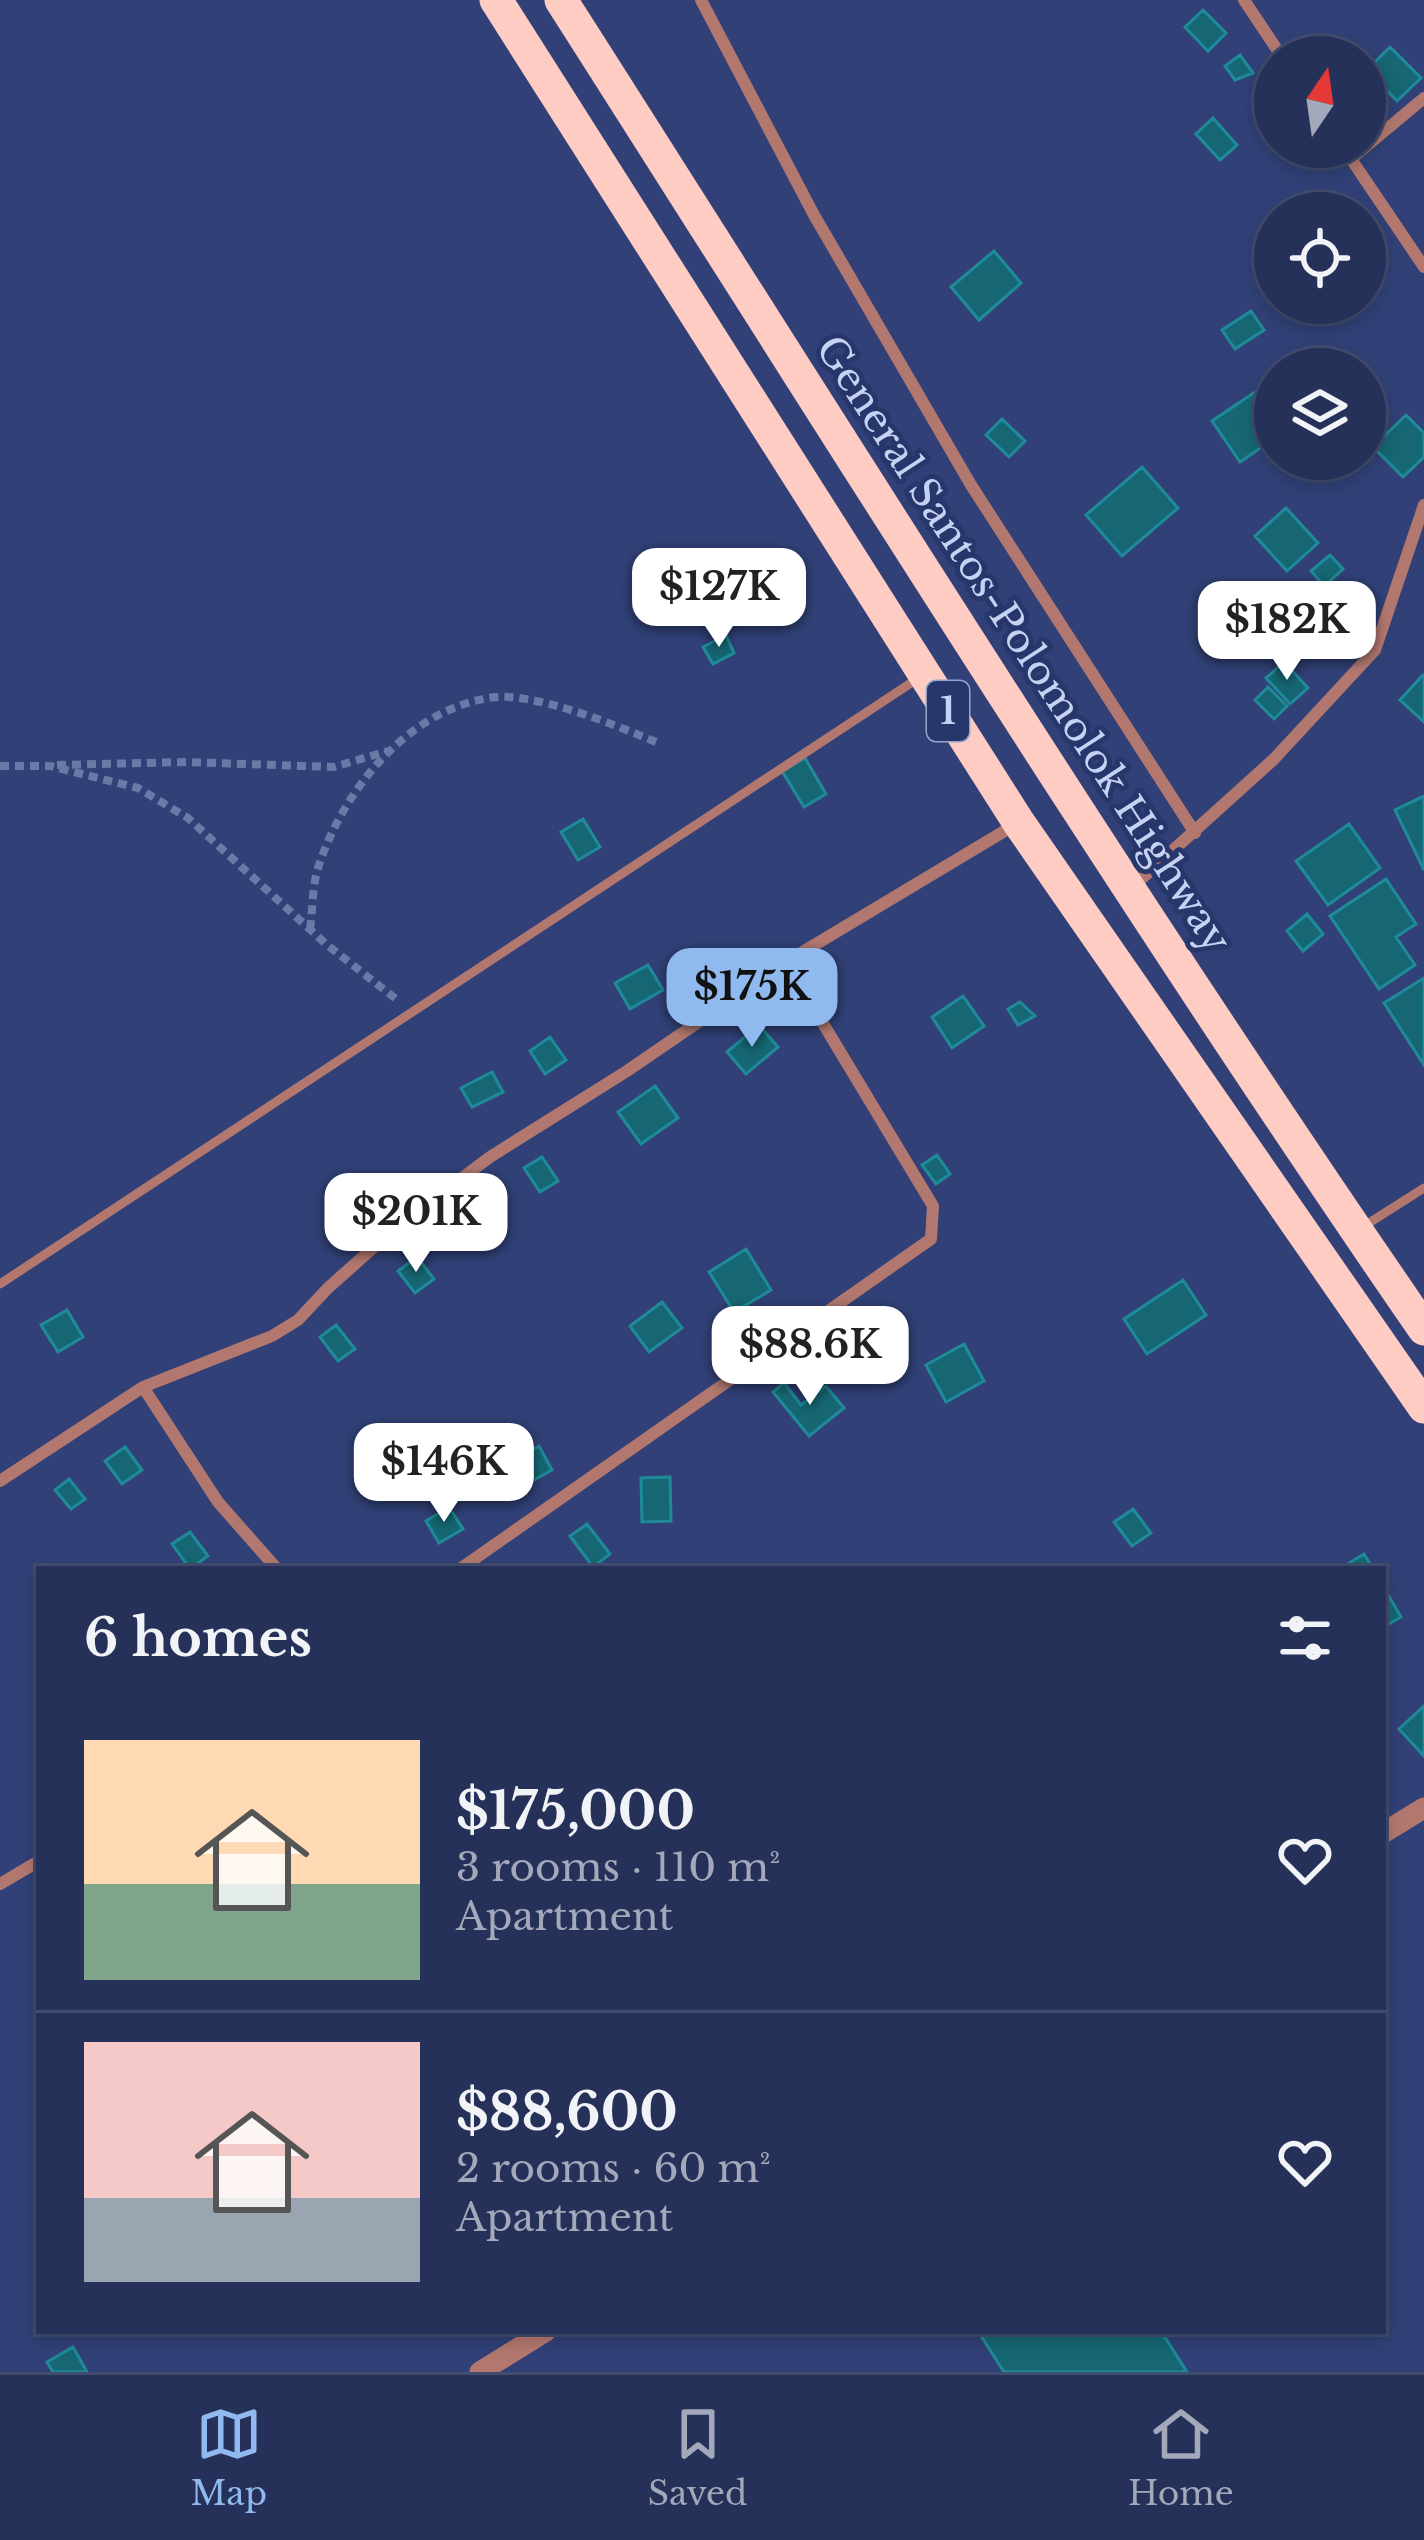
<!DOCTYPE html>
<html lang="en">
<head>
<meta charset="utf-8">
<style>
  :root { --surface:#253159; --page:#313d62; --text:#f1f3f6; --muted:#a3a9ba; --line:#424c6f; --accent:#90b9f0 }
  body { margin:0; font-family:"Libre Baskerville",serif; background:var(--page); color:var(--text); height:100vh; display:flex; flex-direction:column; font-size:45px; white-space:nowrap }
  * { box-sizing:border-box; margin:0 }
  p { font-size:39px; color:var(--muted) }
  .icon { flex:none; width:66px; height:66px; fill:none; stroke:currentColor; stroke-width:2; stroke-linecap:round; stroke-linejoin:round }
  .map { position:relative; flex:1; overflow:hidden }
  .details { position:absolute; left:36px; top:1566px; width:1350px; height:768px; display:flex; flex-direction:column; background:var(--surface); border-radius:0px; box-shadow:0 6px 18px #0003,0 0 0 3px var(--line) }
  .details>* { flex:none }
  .needle { width:78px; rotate:13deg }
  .fabs { position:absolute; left:1254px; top:36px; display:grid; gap:24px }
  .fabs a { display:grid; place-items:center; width:132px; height:132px; border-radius:50%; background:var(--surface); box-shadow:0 6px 18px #0003,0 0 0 3px var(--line); font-size:60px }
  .price { position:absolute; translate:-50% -102px; padding:0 27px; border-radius:24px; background:#fff; color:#222; font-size:39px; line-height:78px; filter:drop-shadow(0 3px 6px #0008) }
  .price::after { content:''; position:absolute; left:50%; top:72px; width:36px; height:27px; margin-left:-18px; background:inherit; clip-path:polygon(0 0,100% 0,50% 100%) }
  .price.current { background:var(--accent); color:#111 }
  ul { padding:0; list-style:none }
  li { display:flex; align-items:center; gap:36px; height:300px; padding:0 48px }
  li+li { border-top:3px solid var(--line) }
  li span { display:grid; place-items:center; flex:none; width:336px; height:240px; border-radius:0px; color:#555 }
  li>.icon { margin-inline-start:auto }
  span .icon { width:144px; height:144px; fill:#fffc; stroke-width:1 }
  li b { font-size:51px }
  h2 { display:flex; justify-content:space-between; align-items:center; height:144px; padding:0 48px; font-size:51px }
  .tabs { display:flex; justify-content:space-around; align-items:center; height:168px; border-top:3px solid var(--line); background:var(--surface); font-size:33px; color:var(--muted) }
  .tabs a { display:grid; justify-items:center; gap:6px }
  .tabs .current { color:var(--accent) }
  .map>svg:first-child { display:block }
  .building { fill:#166773; stroke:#1f8b9a; stroke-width:3 }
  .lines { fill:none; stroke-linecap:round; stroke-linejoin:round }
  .path { stroke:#6b79a7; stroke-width:8; stroke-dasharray:9 6; stroke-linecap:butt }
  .service { stroke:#b2786f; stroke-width:9 }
  .minor { stroke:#b2786f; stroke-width:12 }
  .tertiary { stroke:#b2786f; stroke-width:21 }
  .trunk { stroke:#feccc3; stroke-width:33 }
  .labels { text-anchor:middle; stroke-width:10; stroke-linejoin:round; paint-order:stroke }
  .shield { fill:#27366b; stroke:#96a3ca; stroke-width:3 }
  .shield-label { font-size:36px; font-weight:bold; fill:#c6d2f3 }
  .street-label { font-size:39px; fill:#c6d2f3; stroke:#27366b }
</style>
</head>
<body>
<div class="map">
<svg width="1424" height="2372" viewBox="0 0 1424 2372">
  <rect width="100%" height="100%" fill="#314177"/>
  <path class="building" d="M1203 10 1226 33 1208 51 1185 27Z
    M1390 47 1421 78 1397 101 1367 70Z
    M1240 55 1253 73 1235 80 1225 66Z
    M1213 118 1237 145 1220 160 1196 134Z
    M994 251 1021 283 979 320 951 287Z
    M1251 311 1264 330 1235 349 1222 330Z
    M1261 388 1275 409V438L1240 462 1212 421Z
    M1406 415 1424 433V457L1403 477 1373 447Z
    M1002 419 1025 441 1009 457 986 435Z
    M1142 467 1178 508 1122 556 1086 515Z
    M1286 508 1318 543 1287 571 1255 536Z
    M1330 555 1343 569 1324 586 1311 571Z
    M1344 603 1371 624 1356 643 1329 621Z
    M726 635 734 653 713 664 703 647Z
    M1284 662 1308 688 1290 704 1266 678Z
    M1423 675 1424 676V722L1400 700Z
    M1268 687 1287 706 1274 719 1255 700Z
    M805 758 826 794 804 807 782 771Z
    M1424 796V870L1395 810Z
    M583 819 600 847 578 860 561 832Z
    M1349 824 1380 868 1328 905 1296 861Z
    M1386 879 1416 924 1396 937 1415 965 1379 989 1330 916Z
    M1307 914 1323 934 1303 951 1287 931Z
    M648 965 663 990 630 1009 615 983Z
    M1424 978V1065L1384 1003Z
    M963 996 984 1026 952 1048 932 1017Z
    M1020 1002 1035 1016 1018 1025 1008 1009Z
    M759 1025 778 1047 746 1074 727 1052Z
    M550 1037 566 1060 545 1074 530 1051Z
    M492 1072 503 1092 472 1107 461 1088Z
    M655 1086 678 1118 641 1144 618 1112Z
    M937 1155 950 1174 936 1184 922 1165Z
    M542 1157 558 1181 540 1192 524 1168Z
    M746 1249 771 1290 734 1312 709 1272Z
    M417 1257 434 1279 415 1293 398 1271Z
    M1183 1280 1206 1315 1147 1354 1124 1319Z
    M662 1302 682 1328 649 1352 630 1326Z
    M67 1310 83 1337 58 1352 41 1325Z
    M336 1325 355 1349 338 1361 320 1337Z
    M964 1344 984 1381 946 1402 926 1365Z
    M784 1383 801 1405 826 1386 844 1408 809 1436 773 1392Z
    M539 1446 552 1470 523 1486 510 1462Z
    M125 1447 142 1470 122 1484 105 1461Z
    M670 1477 671 1521 642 1522 641 1478Z
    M69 1479 85 1499 71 1509 55 1490Z
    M449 1507 463 1529 439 1543 426 1521Z
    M1133 1509 1151 1533 1132 1546 1114 1522Z
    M587 1524 610 1554 593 1567 570 1536Z
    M190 1532 208 1556 190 1569 172 1544Z
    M1364 1554 1373 1569H1339Z
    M1383 1586 1401 1617 1383 1627Z
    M1424 1706V1756L1399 1729Z
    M978 2331H1161L1187 2372H1004Z
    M73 2347 87 2372H53L47 2362Z"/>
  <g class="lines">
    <path class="path" d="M57 765 187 762 334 767 388 751
      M0 766H50L138 788 188 818 326 944 396 999
      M310 929C313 908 312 884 319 865 344 790 406 712 488 698 531 690 615 725 656 742"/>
    <path class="service" d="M1361 1228 1424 1188
      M0 1284 917 679"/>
    <path class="minor" d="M701 0 814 215 971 485 1195 833
      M1244 0 1282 57
      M1343 147 1424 267
      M1351 159 1424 98
      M1130 889 1274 759 1375 650 1424 505
      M143 1387 218 1502 277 1569
      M0 1481 143 1387 272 1336 298 1320 328 1288 393 1230 490 1157 627 1071 786 962 1018 823
      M460 1569 931 1239 933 1206 786 962
      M0 1884 39 1861"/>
    <path class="tertiary" d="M1383 1833 1424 1808
      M480 2372 546 2331"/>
    <path class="trunk" d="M496 0 1019 823 1424 1407
      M561 0C845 445 1124 894 1424 1329"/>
  </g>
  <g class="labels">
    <rect class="shield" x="927" y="681" width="42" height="60" rx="9"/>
    <g class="shield-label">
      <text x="948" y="724">1</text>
    </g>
    <g class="street-label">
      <text transform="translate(1024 644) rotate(57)" y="14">General Santos-Polomolok Highway</text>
    </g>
  </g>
</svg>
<div class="fabs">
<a><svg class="needle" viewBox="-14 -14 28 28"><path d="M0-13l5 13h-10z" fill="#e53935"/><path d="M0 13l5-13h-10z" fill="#a3a9ba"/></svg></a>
<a><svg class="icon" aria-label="locate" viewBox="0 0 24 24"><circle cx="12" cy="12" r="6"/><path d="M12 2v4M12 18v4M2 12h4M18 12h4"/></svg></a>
<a><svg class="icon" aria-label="layers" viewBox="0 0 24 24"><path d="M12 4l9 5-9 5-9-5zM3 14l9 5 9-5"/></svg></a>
</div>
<b class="price" style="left:719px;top:650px">$127K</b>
<b class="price" style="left:1287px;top:683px">$182K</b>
<b class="price current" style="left:752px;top:1050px">$175K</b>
<b class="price" style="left:416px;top:1275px">$201K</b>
<b class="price" style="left:810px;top:1408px">$88.6K</b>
<b class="price" style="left:444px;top:1525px">$146K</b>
<section class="details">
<h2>6 homes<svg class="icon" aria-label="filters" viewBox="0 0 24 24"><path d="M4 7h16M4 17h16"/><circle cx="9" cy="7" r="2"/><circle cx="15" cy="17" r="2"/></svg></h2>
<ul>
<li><span style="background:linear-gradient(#ffd9b3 60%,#7fa58c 0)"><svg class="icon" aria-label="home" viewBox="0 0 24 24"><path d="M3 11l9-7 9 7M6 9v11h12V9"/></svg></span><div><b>$175,000</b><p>3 rooms · 110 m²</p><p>Apartment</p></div><svg class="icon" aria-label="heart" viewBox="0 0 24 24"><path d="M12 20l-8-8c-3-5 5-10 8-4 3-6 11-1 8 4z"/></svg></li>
<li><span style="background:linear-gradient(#f6c9c9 65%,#9aa5b1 0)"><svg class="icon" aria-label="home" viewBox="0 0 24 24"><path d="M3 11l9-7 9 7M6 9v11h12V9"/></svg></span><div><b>$88,600</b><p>2 rooms · 60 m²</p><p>Apartment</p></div><svg class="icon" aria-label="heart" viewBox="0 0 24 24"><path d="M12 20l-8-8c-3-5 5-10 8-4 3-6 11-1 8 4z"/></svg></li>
</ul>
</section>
</div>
<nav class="tabs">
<a class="current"><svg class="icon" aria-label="map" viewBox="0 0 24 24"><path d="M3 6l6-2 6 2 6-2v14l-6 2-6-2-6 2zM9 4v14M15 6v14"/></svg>Map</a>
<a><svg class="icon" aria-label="saved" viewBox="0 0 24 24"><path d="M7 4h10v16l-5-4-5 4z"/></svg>Saved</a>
<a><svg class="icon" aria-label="home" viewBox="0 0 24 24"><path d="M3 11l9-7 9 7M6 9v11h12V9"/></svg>Home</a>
</nav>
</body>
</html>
